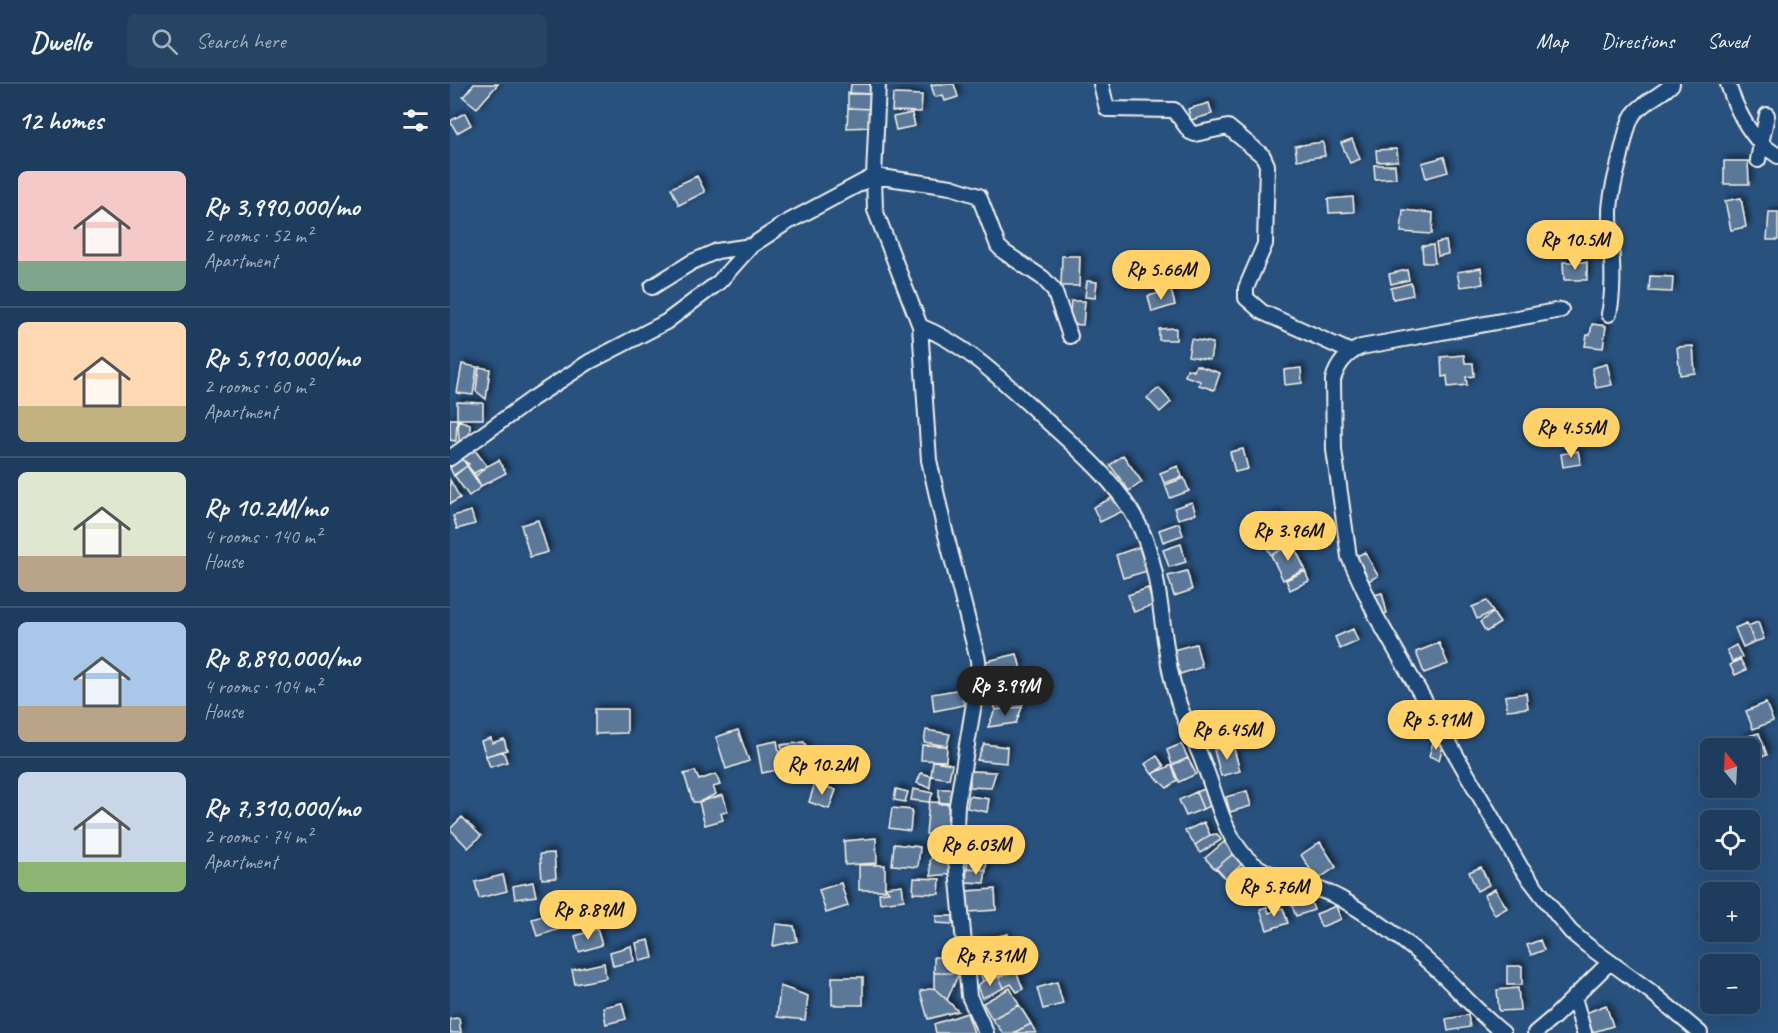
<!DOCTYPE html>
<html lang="en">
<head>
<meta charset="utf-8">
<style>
  :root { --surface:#1e3d5e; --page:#264464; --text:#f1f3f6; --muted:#a1aebc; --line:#3c5673; --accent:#ffd166 }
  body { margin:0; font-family:Caveat,sans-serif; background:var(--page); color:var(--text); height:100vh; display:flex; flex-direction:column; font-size:22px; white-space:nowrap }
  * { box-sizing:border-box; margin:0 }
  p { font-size:20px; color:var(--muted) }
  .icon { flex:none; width:33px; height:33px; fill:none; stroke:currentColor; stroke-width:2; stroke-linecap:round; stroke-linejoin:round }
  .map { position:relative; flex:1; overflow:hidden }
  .side { display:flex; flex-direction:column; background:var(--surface); width:450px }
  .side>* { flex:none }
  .needle { width:39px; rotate:342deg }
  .buttons { position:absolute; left:1250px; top:654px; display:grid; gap:12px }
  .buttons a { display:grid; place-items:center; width:60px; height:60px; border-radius:9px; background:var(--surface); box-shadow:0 6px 24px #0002,0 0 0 2px var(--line); font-size:30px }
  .price { position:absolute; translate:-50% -51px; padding:0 14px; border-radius:21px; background:var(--accent); color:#111; font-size:20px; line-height:39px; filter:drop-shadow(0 2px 3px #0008) }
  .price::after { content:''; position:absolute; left:50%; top:36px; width:18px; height:14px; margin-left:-9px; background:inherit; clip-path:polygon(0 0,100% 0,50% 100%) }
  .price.on { background:#222; color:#fff }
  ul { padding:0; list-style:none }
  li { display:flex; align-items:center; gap:18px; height:150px; padding:0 18px }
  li+li { border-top:2px solid var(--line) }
  li span { display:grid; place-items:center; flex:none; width:168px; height:120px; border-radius:9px; color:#555 }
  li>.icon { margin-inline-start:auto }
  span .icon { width:72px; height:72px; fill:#fffc; stroke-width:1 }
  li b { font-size:26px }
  h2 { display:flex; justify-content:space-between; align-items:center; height:72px; padding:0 18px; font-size:26px }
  header { display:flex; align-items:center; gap:36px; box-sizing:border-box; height:84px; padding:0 30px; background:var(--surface); border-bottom:2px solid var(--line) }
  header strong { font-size:28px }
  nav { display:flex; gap:33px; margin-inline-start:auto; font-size:21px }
  .search { width:420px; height:54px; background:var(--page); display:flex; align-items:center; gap:15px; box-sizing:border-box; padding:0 21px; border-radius:9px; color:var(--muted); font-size:22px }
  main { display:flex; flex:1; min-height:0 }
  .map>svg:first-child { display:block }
  .building { fill:#5b7899; stroke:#f4f1e8; stroke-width:1.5; filter:url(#shadow) }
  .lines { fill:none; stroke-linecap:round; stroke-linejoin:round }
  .street-casing { stroke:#f4f1e8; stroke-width:18 }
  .street { stroke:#1f4a7a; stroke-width:14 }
</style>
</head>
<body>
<header>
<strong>Dwello</strong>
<div class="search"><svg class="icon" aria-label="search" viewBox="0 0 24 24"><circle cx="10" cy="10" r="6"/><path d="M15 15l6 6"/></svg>Search here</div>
<nav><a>Map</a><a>Directions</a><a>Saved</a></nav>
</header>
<main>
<section class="side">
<h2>12 homes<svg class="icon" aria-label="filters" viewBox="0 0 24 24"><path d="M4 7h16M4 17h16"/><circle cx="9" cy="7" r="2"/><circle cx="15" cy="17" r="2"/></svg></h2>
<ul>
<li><span style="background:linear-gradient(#f6c9c9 75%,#7fa58c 0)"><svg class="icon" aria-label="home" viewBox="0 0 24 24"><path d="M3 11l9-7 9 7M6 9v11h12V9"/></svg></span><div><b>Rp 3,990,000/mo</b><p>2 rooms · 52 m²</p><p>Apartment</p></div></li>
<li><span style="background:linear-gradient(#ffd9b3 70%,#c2b280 0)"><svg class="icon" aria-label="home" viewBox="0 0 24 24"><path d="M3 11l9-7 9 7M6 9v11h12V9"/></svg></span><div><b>Rp 5,910,000/mo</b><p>2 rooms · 60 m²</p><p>Apartment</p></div></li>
<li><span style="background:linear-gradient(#dfe7d0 70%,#b9a48a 0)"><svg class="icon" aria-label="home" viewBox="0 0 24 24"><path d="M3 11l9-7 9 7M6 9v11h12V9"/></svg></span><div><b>Rp 10.2M/mo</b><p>4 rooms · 140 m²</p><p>House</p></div></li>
<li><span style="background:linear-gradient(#a9c7e8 70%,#b9a48a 0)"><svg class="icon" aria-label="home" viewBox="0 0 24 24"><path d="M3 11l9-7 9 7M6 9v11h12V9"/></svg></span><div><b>Rp 8,890,000/mo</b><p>4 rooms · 104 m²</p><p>House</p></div></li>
<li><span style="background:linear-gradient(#c9d6e8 75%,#8fb573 0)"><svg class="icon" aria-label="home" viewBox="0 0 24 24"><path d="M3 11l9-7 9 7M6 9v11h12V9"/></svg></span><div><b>Rp 7,310,000/mo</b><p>2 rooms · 74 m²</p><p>Apartment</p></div></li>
</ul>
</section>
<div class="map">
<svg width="1328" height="949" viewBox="0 0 1328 949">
  <defs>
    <filter id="shadow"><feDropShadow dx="3" dy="-3" stdDeviation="3" flood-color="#0009"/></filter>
  </defs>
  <rect width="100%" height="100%" fill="#28517e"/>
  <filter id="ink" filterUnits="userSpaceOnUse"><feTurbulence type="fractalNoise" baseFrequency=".0167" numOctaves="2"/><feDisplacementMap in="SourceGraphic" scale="12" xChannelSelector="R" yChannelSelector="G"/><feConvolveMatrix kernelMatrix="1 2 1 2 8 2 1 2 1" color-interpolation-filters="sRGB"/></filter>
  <g filter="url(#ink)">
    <path class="building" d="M24 0H48L27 24 13 13Z
      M401 0H422L421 10H400Z
      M486 0H504L508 13 495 17 493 11 485 13 481 1Z
      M398 9 424 10 423 25 398 24Z
      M443 10 472 11 471 28 442 27Z
      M759 19 762 30 741 36 738 25Z
      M398 24 423 25V43L397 44Z
      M15 29 21 41 7 49 0 37Z
      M462 29 465 42 446 46 443 33Z
      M902 55 910 75 900 79 891 59Z
      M873 58 875 72 847 76 845 62Z
      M947 65 948 77 927 78 926 66Z
      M994 73 998 88 976 94 972 79Z
      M1274 77H1298L1299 100H1274Z
      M924 81H945L946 94 925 95Z
      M247 92 255 108 229 121 221 104Z
      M903 113 904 128 879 129 878 115Z
      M1291 114 1296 143 1281 146 1275 117Z
      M953 126 983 129 982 150 951 148Z
      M1319 128H1328V156H1317Z
      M996 157 998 170 988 172 986 159Z
      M983 161 985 179H973L972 162Z
      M612 172H630L629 202H611Z
      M1113 178H1137V196H1114Z
      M1031 184 1033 200 1010 203 1007 188Z
      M957 186 959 196 941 200 939 190Z
      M1200 192 1223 193 1222 208 1199 207Z
      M637 197 647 198 645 214 635 213Z
      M961 199 963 211 943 215 941 204Z
      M721 206 725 221 702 228 698 212Z
      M621 217H635L633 241 619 240Z
      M1142 240 1156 242 1153 264 1135 262 1137 251H1140Z
      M726 244V256H709V245Z
      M741 255 763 259 760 276 738 272Z
      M1243 262 1245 289 1230 291 1227 263Z
      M1014 271 1015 279H1023L1024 292 1016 293 1017 301 998 303 997 292 992 293 991 273Z
      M12 280 27 283 23 311 7 309Z
      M1157 280 1162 301 1146 304 1142 284Z
      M746 281 770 289 764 306 749 301 750 297 735 292 737 285 744 287Z
      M29 283 40 285 36 315 26 307Z
      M851 284 852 299 835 301 834 286Z
      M709 304 721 318 710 328 697 314Z
      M7 318 33 319V335H7Z
      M0 335H7L6 357 0 356Z
      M8 336 20 340V359H9Z
      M24 365 37 382 26 392 12 375Z
      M793 365 798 385 785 388 780 368Z
      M1128 367 1131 380 1113 383 1111 370Z
      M673 371 692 398 679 407 660 381Z
      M11 375 19 380 4 392 0 384Z
      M49 376 56 389 31 402 24 389Z
      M17 382 31 403 19 412 4 391Z
      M728 382 732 393 714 399 710 389Z
      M734 394 739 407 720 414 715 401Z
      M0 396 10 414 0 420Z
      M666 412 673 427 650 438 643 423Z
      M742 418 746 430 728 435 724 424Z
      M21 427 25 440 7 445 3 432Z
      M828 430 833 444 812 453 806 439Z
      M88 436 98 468 80 473 71 441Z
      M729 439 733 451 713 458 709 446Z
      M835 445 843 460 821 471 813 456Z
      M731 460 736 478 719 483 713 466Z
      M843 460 855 485 833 496 821 471Z
      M689 463 697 487 673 494 666 471Z
      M915 468 928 492 916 498 903 474Z
      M737 487 742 506 724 512 718 492Z
      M855 487 859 497 840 506 836 496Z
      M698 504 703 521 684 528 678 511Z
      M932 509 937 529 929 531 924 511Z
      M1037 517 1043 528 1027 535 1022 523Z
      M1043 529 1050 539 1036 548 1030 538Z
      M1308 538 1314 555 1304 558 1298 542Z
      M1297 539 1304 558 1293 563 1285 544Z
      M903 545 908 557 890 565 885 553Z
      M989 559 998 580 974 589 966 568Z
      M746 560 752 583 730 590 723 566Z
      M1286 561 1292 573 1282 578 1277 566Z
      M567 570 571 585 538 594 533 578Z
      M1290 575 1296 586 1285 591 1280 581Z
      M576 604 572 623 545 626 543 608Z
      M511 605 514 621 484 627 482 610Z
      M1076 609 1078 624 1057 626 1055 612Z
      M1316 619 1323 637 1303 645 1296 627Z
      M572 623 566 639 538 643 545 626Z
      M145 625H177V649L145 650Z
      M761 632 766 641 749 650 744 641Z
      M288 646 299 677 276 685 266 653Z
      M476 646 500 650 497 662 474 658Z
      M1309 649 1317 671 1300 677 1299 664H1296L1292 654Z
      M41 654 42 659 54 655 57 666 36 672 31 657Z
      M327 657 332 685 312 689 307 661Z
      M354 658 362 674 334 678 331 661Z
      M983 658 993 662 989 676 979 672Z
      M534 660 557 663 556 679 527 676Z
      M731 660 738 674 722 681 717 666Z
      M472 661 497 662 496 677 471 676Z
      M783 661 790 687 771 692 764 666Z
      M53 667 57 678 40 683 36 672Z
      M707 672 714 682 702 690 695 680Z
      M738 674 746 690 729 698 722 681Z
      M483 677 502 680 499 695 481 692Z
      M722 681 727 696 717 704 702 690Z
      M245 687 249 696 266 690 270 701 263 703 266 710 249 718H243L234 690Z
      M520 687 546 688 541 704 520 703Z
      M471 689 481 692 480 704 467 699Z
      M365 699 386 706 379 725 359 718Z
      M758 704 765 720 753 725 746 708Z
      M446 705 458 708 455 718 444 716Z
      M463 705 483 709 479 718 461 716Z
      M489 705H502V720H489Z
      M797 707 801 722 780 728 776 713Z
      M746 708 753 725 736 732 729 716Z
      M273 711 278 728 271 729 273 736 255 741 249 718Z
      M519 712 539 715 537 728 517 724Z
      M479 718 499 719 496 752 476 750Z
      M442 724 462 726 460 747 439 744Z
      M12 733 31 752 18 764 0 745Z
      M754 738 760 751 745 761 735 747Z
      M767 750 771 756 750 769 745 761 760 751Z
      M426 754 427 779 395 781 394 757Z
      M774 758 784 769 765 785 755 774Z
      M870 758 886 783 867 796 851 771Z
      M444 760 470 763 468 783 442 781Z
      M499 764 502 790 481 792 480 777 484 766Z
      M104 769 106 794 92 795 90 770Z
      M784 769 793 779 776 795 766 784Z
      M518 770 537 772 536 786 517 784Z
      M793 779 802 789 788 801 780 791Z
      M409 781H435V806H409Z
      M1031 783 1039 801 1027 807 1019 788Z
      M517 784 536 786 534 799 516 798Z
      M53 791 57 807 29 814 25 798Z
      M464 794 490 795 489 810 463 809Z
      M816 794 825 810 808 820 799 804Z
      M83 798 86 812 65 815 63 802Z
      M391 799 398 822 376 829 369 806Z
      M452 801 454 816 430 819 429 809 439 808 435 803Z
      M545 805 546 826 519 828 517 807Z
      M855 805 858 814 842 820 839 810Z
      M1045 805 1057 824 1045 831 1034 811Z
      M163 810 169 833 145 839 139 816Z
      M860 815 864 826 846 832 842 822Z
      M886 822 891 835 871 843 866 830Z
      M817 823 819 829 833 824 838 839 817 846 810 825Z
      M118 825 123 841 87 852 82 835Z
      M486 832H503V840L486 839Z
      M326 840 344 842 347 857 323 862Z
      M147 845 152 861 129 868 125 852Z
      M558 850 556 866 529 872 526 857Z
      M199 856 203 874 190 877 186 859Z
      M1090 856 1094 866 1081 871 1077 861Z
      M181 862 184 877 163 882 160 868Z
      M555 872 561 887 533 897 527 881Z
      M484 873H508L509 889H484Z
      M154 879 156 894 125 900 122 886Z
      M1057 882H1072V901H1057Z
      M566 887 573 905 567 908 561 900 554 904 549 893Z
      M484 889H509L497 916 484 904Z
      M382 893H413V921H382Z
      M549 893 554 904 532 914 527 902 533 897Z
      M607 898 613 920 593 925 587 904Z
      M330 902 358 912 355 936 327 933Z
      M484 904 497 916 508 927 478 935 470 907Z
      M560 904 569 921 542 935 533 919Z
      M1068 904 1070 926 1049 927 1047 906Z
      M172 919 176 935 156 940 153 923Z
      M569 921 581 940 563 949H553L542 935Z
      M1156 921 1163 942 1140 949 1133 930Z
      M517 929 524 949H486L484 940Z
      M1018 931 1020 943 998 947 996 935Z
      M9 934 11 949H0V935Z
      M581 940 586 949H563Z"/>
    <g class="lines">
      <defs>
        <path id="street" d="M428 0 424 92 425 126 470 242 479 376 494 443 528 576 529 589 507 721 505 765 519 912 536 949
          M651 0 657 25 724 26 740 48 745 50 778 43 813 72 817 81 815 160 796 204V214L812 228 901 268
          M1278 0C1285 22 1295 43 1311 60L1317 31
          M1308 76 1311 60 1328 72
          M202 203 242 178 267 167 301 162
          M1111 226 911 263C897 269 887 281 883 296L884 366 899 473 926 532 1071 784 1107 831 1121 848 1138 862 1200 907 1250 949
          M1159 230C1166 197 1160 162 1160 129 1160 108 1168 86 1172 66 1175 56 1177 40 1183 31 1193 17 1211 12 1222 0
          M470 242C515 260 551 295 587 328 625 363 667 396 690 443 712 490 710 545 722 595 728 625 743 652 754 681 766 710 771 740 790 766 814 800 860 796 893 816 925 835 956 857 983 882 1007 904 1028 929 1053 949
          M0 374 82 315 139 278 216 238 269 198 301 162 336 139 424 92 501 103 529 112 548 162 554 168 593 194 604 206 620 252
          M1124 913 1134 949
          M1085 949 1104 933 1160 878"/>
      </defs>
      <use href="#street" class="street-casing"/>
      <use href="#street" class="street"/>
    </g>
  </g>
</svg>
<div class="buttons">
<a><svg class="needle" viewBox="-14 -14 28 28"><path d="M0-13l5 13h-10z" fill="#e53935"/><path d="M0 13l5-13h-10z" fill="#a1aebc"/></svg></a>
<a><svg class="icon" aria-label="locate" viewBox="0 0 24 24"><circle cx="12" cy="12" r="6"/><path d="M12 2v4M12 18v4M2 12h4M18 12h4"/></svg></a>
<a>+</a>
<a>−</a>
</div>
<b class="price" style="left:1125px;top:187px">Rp 10.5M</b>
<b class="price" style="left:711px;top:217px">Rp 5.66M</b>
<b class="price" style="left:1121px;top:375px">Rp 4.55M</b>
<b class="price" style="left:838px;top:478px">Rp 3.96M</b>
<b class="price on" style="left:555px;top:633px">Rp 3.99M</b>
<b class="price" style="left:986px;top:667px">Rp 5.91M</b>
<b class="price" style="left:777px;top:677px">Rp 6.45M</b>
<b class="price" style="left:372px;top:712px">Rp 10.2M</b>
<b class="price" style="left:526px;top:792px">Rp 6.03M</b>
<b class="price" style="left:824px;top:834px">Rp 5.76M</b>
<b class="price" style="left:138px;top:857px">Rp 8.89M</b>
<b class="price" style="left:540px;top:903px">Rp 7.31M</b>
</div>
</main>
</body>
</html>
